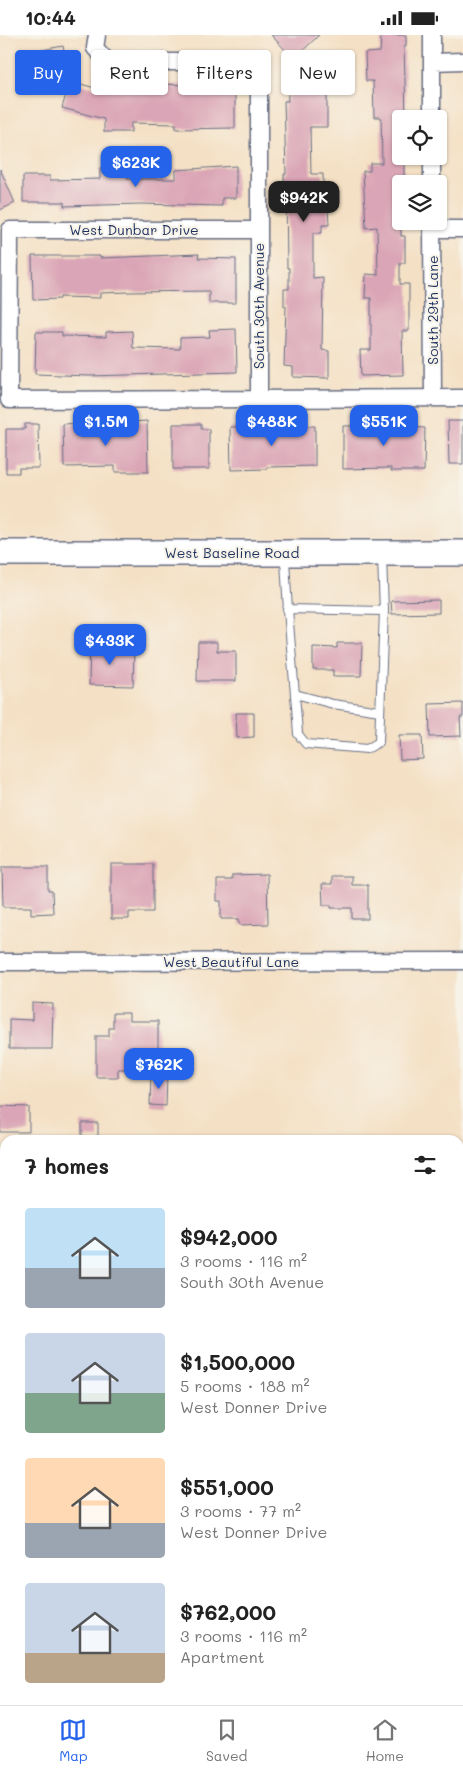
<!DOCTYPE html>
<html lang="en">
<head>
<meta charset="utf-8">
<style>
  :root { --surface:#fff; --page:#f2f2f2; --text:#222; --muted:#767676; --line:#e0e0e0; --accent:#2563eb }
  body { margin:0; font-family:Mali,sans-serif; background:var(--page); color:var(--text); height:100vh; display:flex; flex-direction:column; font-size:19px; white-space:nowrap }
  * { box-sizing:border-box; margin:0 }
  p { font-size:16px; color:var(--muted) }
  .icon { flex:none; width:28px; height:28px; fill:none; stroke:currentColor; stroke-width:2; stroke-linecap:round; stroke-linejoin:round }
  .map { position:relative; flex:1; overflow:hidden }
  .panel { position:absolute; left:0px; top:1100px; width:464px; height:570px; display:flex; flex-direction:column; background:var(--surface); border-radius:15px 15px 0 0; box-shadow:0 1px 4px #0004 }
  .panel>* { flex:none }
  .guide { position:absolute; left:15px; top:15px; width:434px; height:45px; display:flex; gap:10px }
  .buttons { position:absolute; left:392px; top:75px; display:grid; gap:10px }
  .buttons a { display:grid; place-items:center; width:55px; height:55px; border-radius:5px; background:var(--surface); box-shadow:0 1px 4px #0004; font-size:25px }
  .price { position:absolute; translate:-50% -42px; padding:0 11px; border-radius:10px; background:var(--accent); color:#fff; font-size:16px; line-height:32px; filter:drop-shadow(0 1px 2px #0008) }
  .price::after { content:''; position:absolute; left:50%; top:30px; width:15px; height:11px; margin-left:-8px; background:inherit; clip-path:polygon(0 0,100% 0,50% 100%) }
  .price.active { background:#222; color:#fff }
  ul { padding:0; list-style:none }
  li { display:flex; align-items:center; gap:15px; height:125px; padding:0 25px }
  li span { display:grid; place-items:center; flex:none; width:140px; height:100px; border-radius:5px; color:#555 }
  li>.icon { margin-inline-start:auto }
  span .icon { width:60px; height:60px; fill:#fffc; stroke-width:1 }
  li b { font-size:21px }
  h2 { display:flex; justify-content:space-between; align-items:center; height:60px; padding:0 25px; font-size:21px }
  .pill { padding:0 18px; border-radius:5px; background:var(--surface); box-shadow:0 1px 4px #0004; font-size:18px; line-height:45px }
  .pill.active { background:var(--accent); color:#fff }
  .status { display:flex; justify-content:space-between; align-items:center; height:35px; padding:0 25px; background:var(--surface); direction:ltr }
  .status svg { height:14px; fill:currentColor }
  .tab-bar { display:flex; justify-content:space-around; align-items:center; height:70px; border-top:1px solid var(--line); background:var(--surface); font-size:14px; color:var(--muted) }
  .tab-bar a { display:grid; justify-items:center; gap:2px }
  .tab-bar .active { color:var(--accent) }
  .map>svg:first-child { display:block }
  .building { fill:#daa5b6 }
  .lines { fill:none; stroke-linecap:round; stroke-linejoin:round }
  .lane-casing { stroke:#676d82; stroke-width:10 }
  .street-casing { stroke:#676d82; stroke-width:19 }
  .primary-casing { stroke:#676d82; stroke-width:28 }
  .lane { stroke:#fff; stroke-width:8 }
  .street { stroke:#fff; stroke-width:16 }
  .primary { stroke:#fff; stroke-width:25 }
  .labels { text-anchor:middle; stroke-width:4; stroke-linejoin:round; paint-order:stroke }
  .street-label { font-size:14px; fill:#1b2f5e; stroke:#f7f3e8 }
</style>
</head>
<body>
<div class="status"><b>10:44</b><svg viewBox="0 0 49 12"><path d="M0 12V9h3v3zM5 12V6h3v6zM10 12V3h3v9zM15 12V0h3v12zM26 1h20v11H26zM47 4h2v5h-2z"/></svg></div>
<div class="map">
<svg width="463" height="1670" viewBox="0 0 463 1670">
  <rect width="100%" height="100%" fill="#f7f3e8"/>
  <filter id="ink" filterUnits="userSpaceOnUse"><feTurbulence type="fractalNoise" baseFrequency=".02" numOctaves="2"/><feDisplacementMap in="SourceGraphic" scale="10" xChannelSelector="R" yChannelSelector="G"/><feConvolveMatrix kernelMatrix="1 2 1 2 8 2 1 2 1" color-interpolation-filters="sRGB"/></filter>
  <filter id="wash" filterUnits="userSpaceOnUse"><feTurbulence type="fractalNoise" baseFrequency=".0096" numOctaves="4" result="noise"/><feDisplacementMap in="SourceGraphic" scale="20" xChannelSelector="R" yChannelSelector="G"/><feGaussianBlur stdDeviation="1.12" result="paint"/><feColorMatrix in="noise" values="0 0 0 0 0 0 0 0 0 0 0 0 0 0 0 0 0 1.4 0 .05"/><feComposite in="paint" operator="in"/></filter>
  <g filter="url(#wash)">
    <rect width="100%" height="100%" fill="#f4e0c4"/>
    <g id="blocks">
      <path class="building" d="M271 0H319L294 24Z
        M381 0H406V11H404L406 81 401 82V128H404V149H401V201H405V228H400V249H409V296H402L403 340 361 341 360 315H371V263H365L366 239 378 240 377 192 366 193 363 136H370V128H382L381 82H374L373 46H366L365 18 380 17Z
        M63 11 68 38 25 45 20 19Z
        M287 34H330V53H327V92H310L311 139H323V171H328L329 190H322V198H313V243L323 242 322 315 329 316V343L293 342V332L284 331 286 271H284V254H289V233H287L286 156H284V139H286L284 66H288Z
        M70 46 95 53 153 55V49L235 51V93L176 94V89L131 88V97H104V84L62 73Z
        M127 126V144H176V135L236 131V163H222V171L140 169 64 171V167H23V141H50V145L100 144V133H108V127Z
        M0 134 15 168 0 175Z
        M199 219 198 223 236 224V268H209V256L129 257 100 258V263L60 262V264L33 265 32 221H100V223Z
        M236 294 237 337 89 341 35 339 36 297H62V301L106 302V297L132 296 133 313 180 314V303L210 302 209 295Z
        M392 385H407V392L425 393 424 436H391V433L343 434V391L392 390Z
        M147 386 148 437H115V431L64 432 63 389 97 387V394H132V387Z
        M448 386H463V429H449Z
        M25 389H38L39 433H19V438H6V394H25Z
        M173 389H201V394H209V434H173Z
        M315 391V431L267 432V434L231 435 230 392Z
        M439 565V578L392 579 391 566Z
        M90 606 109 607V615L134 616 133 651 89 650Z
        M198 607H217V616H236V646H197Z
        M337 608H362L361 641H333V635H313V612L337 613Z
        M463 668V682H460L461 701 430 702 429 669Z
        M236 678H254V702L237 703Z
        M399 700H422L423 724 400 725Z
        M111 829H153V877H129V884H111Z
        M2 832H48V856H52L53 878 31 879V872H3Z
        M267 839 268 889 240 890 239 884H221V866H217V845H232V840Z
        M332 841H352V850H368V884H352V873H331V870H323L322 849H332Z
        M32 968 53 969 52 1014H9V984L32 985Z
        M113 978H129V986H158V1034H118V1042H96V1001H109V993H113Z
        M151 1039H167L166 1071 150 1070Z
        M0 1071 29 1072V1097H0Z
        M82 1088H98V1103L82 1102Z"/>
    </g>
  </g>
  <g filter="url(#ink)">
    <use href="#blocks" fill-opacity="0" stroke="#676d82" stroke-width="1"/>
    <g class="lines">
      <defs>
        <path id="lane" d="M285 521C287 580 294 639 298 699L306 709 367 714 379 707 384 576 382 522
          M287 574 384 576
          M295 659 333 669 380 676
          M0 1169 5 1172
          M459 1198H463
          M0 1201H5
          M459 1462H463
          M0 1463H5
          M0 1559H5
          M459 1559H463
          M0 1661H5
          M459 1661H463"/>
        <path id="street" d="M97 0 95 13 108 27H259V364
          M432 0V84
          M432 27 463 26
          M432 121V149
          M432 186 433 363
          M433 194H463
          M259 195H10L9 365 463 363
          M0 927 463 926"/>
        <path id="primary" d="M0 518H463"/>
      </defs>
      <use href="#lane" class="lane-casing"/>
      <use href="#street" class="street-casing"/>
      <use href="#primary" class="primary-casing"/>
      <use href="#lane" class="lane"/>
      <use href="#street" class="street"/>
      <use href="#primary" class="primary"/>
    </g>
  </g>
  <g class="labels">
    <g class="street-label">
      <text x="134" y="200">West Dunbar Drive</text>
      <text transform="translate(259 271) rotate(-90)" y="5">South 30th Avenue</text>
      <text transform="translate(433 275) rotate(-90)" y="5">South 29th Lane</text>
      <text x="232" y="523">West Baseline Road</text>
      <text x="231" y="932">West Beautiful Lane</text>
    </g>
  </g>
</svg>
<div class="buttons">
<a><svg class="icon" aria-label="locate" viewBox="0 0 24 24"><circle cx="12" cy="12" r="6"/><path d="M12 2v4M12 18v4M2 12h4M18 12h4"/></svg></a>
<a><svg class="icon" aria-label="layers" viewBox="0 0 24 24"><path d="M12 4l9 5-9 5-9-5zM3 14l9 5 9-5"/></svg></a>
</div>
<b class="price" style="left:136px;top:153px">$623K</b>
<b class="price active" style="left:304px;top:188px">$942K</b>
<b class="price" style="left:106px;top:412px">$1.5M</b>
<b class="price" style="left:272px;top:412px">$488K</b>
<b class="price" style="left:384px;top:412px">$551K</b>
<b class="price" style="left:110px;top:631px">$433K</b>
<b class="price" style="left:159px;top:1055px">$762K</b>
<div class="guide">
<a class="pill active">Buy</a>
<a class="pill">Rent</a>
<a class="pill">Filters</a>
<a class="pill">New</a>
</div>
<section class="panel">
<h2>7 homes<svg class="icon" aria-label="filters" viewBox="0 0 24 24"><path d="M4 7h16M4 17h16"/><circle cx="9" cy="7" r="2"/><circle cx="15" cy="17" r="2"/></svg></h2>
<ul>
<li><span style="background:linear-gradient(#bfe0f5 60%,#9aa5b1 0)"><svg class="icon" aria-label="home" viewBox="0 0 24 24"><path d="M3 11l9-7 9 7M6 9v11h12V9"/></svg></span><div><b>$942,000</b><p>3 rooms · 116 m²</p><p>South 30th Avenue</p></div></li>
<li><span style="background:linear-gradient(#c9d6e8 60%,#7fa58c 0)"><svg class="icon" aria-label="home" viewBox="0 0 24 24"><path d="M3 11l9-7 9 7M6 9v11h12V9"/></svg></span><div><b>$1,500,000</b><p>5 rooms · 188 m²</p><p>West Donner Drive</p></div></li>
<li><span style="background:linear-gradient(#ffd9b3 65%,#9aa5b1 0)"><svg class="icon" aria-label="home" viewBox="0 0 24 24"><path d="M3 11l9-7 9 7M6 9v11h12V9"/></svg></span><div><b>$551,000</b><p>3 rooms · 77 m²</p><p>West Donner Drive</p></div></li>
<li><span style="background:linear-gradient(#c9d6e8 70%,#b9a48a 0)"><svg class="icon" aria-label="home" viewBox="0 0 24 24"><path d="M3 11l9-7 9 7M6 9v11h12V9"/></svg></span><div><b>$762,000</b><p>3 rooms · 116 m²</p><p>Apartment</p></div></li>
</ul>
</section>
</div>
<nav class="tab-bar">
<a class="active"><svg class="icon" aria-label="map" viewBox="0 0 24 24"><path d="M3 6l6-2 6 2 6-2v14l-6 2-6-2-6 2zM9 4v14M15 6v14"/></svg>Map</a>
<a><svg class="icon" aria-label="saved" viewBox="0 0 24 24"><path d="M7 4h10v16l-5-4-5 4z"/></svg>Saved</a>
<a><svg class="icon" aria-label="home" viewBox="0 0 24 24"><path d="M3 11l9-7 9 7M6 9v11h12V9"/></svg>Home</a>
</nav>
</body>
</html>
